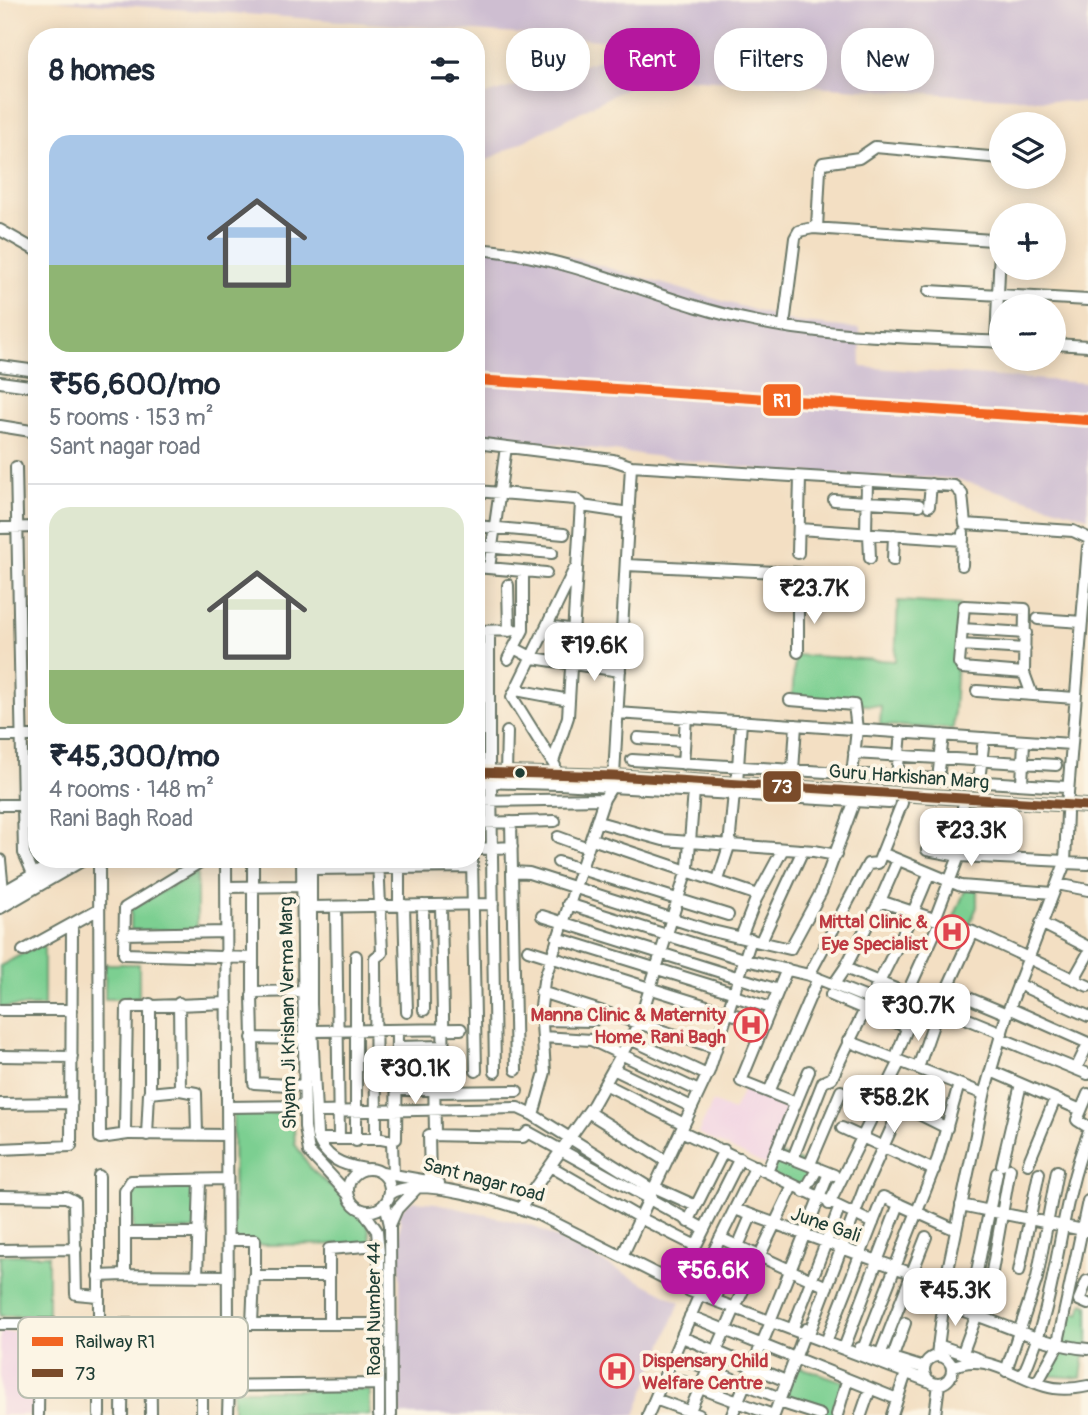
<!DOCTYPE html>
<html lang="en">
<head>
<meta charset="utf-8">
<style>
  :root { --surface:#fff; --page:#f6f6f7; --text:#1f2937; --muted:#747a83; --line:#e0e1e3; --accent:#b5179e }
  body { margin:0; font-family:Pangolin,sans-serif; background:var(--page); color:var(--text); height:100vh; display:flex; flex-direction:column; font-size:26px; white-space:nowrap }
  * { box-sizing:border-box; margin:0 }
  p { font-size:23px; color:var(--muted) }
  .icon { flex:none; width:38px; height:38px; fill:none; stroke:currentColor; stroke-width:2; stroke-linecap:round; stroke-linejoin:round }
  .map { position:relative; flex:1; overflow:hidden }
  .drawer { position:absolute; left:28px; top:28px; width:457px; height:840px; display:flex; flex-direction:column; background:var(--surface); border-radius:28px; box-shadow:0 4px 18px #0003 }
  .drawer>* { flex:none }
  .guide { position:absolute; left:506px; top:28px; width:476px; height:63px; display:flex; gap:14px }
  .controls { position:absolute; left:989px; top:112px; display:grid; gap:14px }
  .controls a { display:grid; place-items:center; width:77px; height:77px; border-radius:50%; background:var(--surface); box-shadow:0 4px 18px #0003; font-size:35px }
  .price { position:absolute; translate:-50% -60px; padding:0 16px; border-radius:14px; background:#fff; color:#222; font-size:23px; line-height:46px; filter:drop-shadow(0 2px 4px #0008) }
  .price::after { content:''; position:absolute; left:50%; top:42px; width:21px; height:16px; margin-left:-10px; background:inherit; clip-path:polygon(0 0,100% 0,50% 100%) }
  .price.current { background:var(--accent); color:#fff }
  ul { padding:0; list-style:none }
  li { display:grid; align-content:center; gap:14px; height:371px; padding:0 21px }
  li+li { border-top:2px solid var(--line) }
  li span { display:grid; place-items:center; height:217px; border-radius:21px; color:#555 }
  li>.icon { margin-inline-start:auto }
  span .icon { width:126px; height:126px; fill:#fffc; stroke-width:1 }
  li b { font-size:30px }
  h2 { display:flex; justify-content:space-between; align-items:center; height:84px; padding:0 21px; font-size:30px }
  .chip { padding:0 24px; border-radius:28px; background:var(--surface); box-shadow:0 4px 18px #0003; font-size:24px; line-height:63px }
  .chip.current { background:var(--accent); color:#fff }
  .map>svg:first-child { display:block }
  .built { fill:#f1d0e3 }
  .industrial { fill:#cebed1 }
  .green { fill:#7ccf91; stroke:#4e8662; stroke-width:2 }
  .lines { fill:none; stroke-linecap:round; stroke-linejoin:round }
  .minor-casing { stroke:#697666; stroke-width:14 }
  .major-casing { stroke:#697666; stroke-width:16 }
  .minor { stroke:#fff; stroke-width:10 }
  .major { stroke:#fff; stroke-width:12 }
  .bus-1-casing { stroke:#fcf5e5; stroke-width:14 }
  .bus-1 { stroke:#7a4b2a; stroke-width:9 }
  .rail-1-casing { stroke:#fcf5e5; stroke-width:16 }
  .rail-1 { stroke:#f26522; stroke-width:10 }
  .bus-dot { fill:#1f3d34; stroke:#fcf5e5; stroke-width:2.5 }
  .labels { text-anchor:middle; stroke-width:7; stroke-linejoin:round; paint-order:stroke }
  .street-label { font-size:19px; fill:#1f3d34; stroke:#fcf5e5 }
  .health-label { font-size:19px; font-weight:bold; fill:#be3a42; stroke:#fcf5e5; text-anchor:end }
  .key { fill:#fcf5e5; stroke:#babeb0; stroke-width:2 }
  .key-label { font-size:19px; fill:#1f3d34 }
  .line-badge { stroke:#fcf5e5; stroke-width:2.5 }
  .badge-label { font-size:19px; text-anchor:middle; font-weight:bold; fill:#fff }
</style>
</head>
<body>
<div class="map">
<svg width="1088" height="1415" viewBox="0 0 1088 1415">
  <rect width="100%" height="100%" fill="#fcf5e5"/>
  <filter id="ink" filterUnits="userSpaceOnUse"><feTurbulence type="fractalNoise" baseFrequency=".0143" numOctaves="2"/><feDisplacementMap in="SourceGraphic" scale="14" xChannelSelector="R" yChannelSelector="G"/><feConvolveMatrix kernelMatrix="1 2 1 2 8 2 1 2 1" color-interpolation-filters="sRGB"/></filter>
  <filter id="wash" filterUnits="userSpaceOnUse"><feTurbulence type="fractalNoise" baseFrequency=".00686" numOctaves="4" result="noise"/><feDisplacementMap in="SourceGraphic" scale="28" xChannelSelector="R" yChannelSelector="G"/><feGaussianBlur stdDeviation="1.57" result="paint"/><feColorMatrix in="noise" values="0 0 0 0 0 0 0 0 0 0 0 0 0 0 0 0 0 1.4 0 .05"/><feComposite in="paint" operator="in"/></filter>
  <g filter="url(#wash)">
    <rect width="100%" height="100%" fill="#f3dfc3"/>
    <path class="built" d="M745 1086 793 1104 767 1166 698 1133 713 1102 733 1111Z
      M0 1332H36L38 1415H0Z"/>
    <path class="industrial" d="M53 0H1088V103L684 78 634 84 476 166V98L612 56V41Z
      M476 242 532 246 795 322 860 329 861 367 1088 383V517L956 479 773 471 476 434Z
      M414 1201 435 1203 533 1226 680 1302 635 1415H400V1213L406 1204Z"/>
    <path class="green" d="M898 601 960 605 953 729 880 725 881 706 792 700 795 655 895 661Z
      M197 872V930H131V908Z
      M966 888 977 889V907L968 928 952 922Z
      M44 942V1006L0 1007V966Z
      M105 964H139V999H105Z
      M233 1113H293L295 1144 312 1170 367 1218 371 1244 256 1245 234 1239Z
      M777 1153 816 1168 803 1190 768 1172Z
      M133 1184 199 1185 198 1230H133Z
      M0 1255H48V1316H0Z
      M1083 1303 1088 1305V1349H1085L1081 1378 1042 1375 1070 1311 1080 1314Z
      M794 1365 845 1382 833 1415 782 1399Z
      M233 1390H370V1415H233Z"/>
  </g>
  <g filter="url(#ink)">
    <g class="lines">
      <defs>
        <path id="minor" d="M817 228 820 169 823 163 859 158 875 147 1001 158
          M0 230 37 251
          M476 249C572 255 659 302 753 321 833 338 919 337 1001 342
          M929 291 1088 300
          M784 325 795 238 799 231 813 228 992 240 1000 249 996 341
          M1054 344 1088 346
          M0 366 37 371
          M0 382 37 387
          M0 426 37 432
          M476 443 613 460 631 466 954 486 962 494 965 524 1073 531 1088 538
          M16 467 24 853 34 876
          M476 491 575 499 581 503 568 717 553 762
          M834 500 919 505
          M582 506 629 513
          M929 506 931 484
          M476 526 564 534
          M0 528 37 527
          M799 529 963 540
          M866 533 867 481
          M869 534 870 558
          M476 546 552 553
          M798 553 800 478
          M893 560 894 535
          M626 565 800 573
          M962 565 963 533
          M476 567 546 573
          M489 568 506 447
          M508 585 509 631
          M1038 619 1082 622
          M548 626 574 630
          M962 629 1026 633
          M476 631 523 630
          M489 631V773
          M961 645 1025 649
          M514 648 533 658 620 671
          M798 652V600
          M508 659 523 630V571
          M1024 673 962 668 959 663 964 606 1025 609 1024 673 1032 695
          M516 690 569 700
          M977 691 1075 698
          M790 700 854 705 857 729 852 775
          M617 713 1071 744
          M0 736H37
          M638 738 684 741
          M854 753 1056 765
          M632 760 1066 787
          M683 764 686 717
          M555 766 512 697 574 570
          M793 771 796 725
          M506 773 507 732
          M614 776 631 466
          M897 777 901 732
          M938 779 943 735
          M979 781 984 738
          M491 782 495 1072
          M737 783 741 721
          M1022 783 1024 741
          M612 786 604 799 544 981 541 1007 545 1072 533 1115 653 1190
          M476 801 604 799
          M0 805H37
          M1067 805 1088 547
          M511 822 516 1070
          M598 822 663 840 814 851 836 855
          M476 823 555 821
          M558 837 588 848
          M592 839 758 895
          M476 849 512 847
          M927 850 959 856 1065 861
          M882 853 961 886 1053 893
          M982 856 985 808
          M205 859 125 908 124 954 253 958
          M226 859 228 1324
          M253 859V992
          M302 859 305 1127 309 1152 348 1194
          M311 859V1004L317 1135C324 1158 341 1165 365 1169
          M378 859 382 953 375 958 376 1138 392 1141 393 1175
          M399 859V906
          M472 859 476 1071
          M0 860 4 901
          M558 862 728 915
          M1065 863 1088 864
          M99 864 100 1138 128 1134
          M311 869 472 867
          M513 872 529 873 708 930 790 949 821 892 855 800
          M718 880 729 846 734 793
          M1057 884 1088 890
          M226 887 302 886
          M880 901 973 932 1088 986
          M568 904 746 960 809 975 882 1004
          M404 905 407 1012
          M423 905 424 1010
          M311 907 493 904
          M336 907 339 1139
          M542 916 778 990
          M935 919 959 856 963 807
          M1041 923 1088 947
          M123 934 226 932
          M741 937 756 899 783 849
          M557 938 735 993
          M761 941 803 850
          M528 950 764 1024
          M23 951 99 909
          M845 968 880 901 898 860
          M787 969 741 1081 796 1103
          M809 975 868 864 878 863 902 803
          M1074 979 1088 954
          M834 984 845 968 939 1007
          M1018 984 1088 1016
          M947 989 1007 1014
          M304 991 256 992 252 995 254 1083 305 1086
          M541 992 716 1048
          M907 994 940 921
          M831 995 907 1027
          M734 996 771 1008
          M179 1003 180 1090
          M227 1003 127 1007 125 1131 130 1134 227 1135
          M1009 1008 1088 1043
          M0 1010H72
          M953 1013 1002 1033
          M542 1020 593 1021
          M312 1031 461 1029
          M543 1037 591 1040 699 1091
          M252 1038 304 1039
          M1000 1038 1088 1074
          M630 1039 707 1075
          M848 1041 984 1094
          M397 1047 444 1046
          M0 1056 72 1057
          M895 1059 912 1016
          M918 1068 939 1007 973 932
          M613 1069 692 1107
          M1076 1069 1088 1044
          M991 1071 1081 1110
          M397 1073 444 1071 441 905
          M434 1074 435 1134
          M605 1084 684 1124
          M396 1090H434
          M150 1091V1004
          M434 1092 517 1091
          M769 1092 818 978
          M1088 1094 1077 1120 1088 1127
          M883 1096 947 1128
          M0 1104 72 1103
          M227 1107 305 1106
          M316 1112 518 1108 533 1115
          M588 1112 666 1161
          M842 1128 934 1170
          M681 1131 873 1223
          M147 1135 149 1093 180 1090 196 1093 197 1135
          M318 1139H377
          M396 1139 397 1031
          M356 1141V956
          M0 1149 71 1146 72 925
          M776 1152 834 1175
          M793 1158 823 1082 832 1078C863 1009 902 944 929 874
          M810 1164 841 1091
          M1028 1164 1055 1099
          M1002 1165 1021 1084
          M550 1166 640 1218 696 1246
          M348 1190a21 21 0 1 1 42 0a21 21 0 1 1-42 0Z
          M767 1172 809 1071
          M382 1173 439 1183
          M227 1179 131 1181 125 1191V1275L228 1276
          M430 1181 429 1135 523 1137 528 1132 704 1229
          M654 1187 696 1206
          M804 1192 818 1168
          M389 1195C414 1173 509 1204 539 1215L690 1291 928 1381
          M0 1196 66 1197 74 1201 76 1294 98 1296
          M385 1203 390 1225 391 1415
          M524 1203 593 1105 639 1023 688 867 694 791
          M829 1204 900 1061
          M961 1205 1088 1231
          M735 1209 946 1286
          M363 1210 377 1231 379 1253V1415
          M688 1222 724 1150
          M390 1225 397 1209 416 1189
          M125 1233H199
          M720 1238 827 1287
          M228 1240H255V1276
          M0 1250 76 1249
          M624 1252 709 1071 751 939
          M1019 1271 1039 1173
          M98 1276 125 1275
          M197 1276 200 1180
          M679 1279 740 1158
          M1087 1281 1079 1300 1088 1304
          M696 1287 756 1166
          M717 1295 751 1216
          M737 1303 793 1186
          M943 1305C993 1317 1037 1345 1088 1349
          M969 1311 997 1173
          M99 1315V1176
          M690 1316 897 1399
          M772 1316 829 1173
          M984 1317 1010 1169
          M0 1324H379
          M150 1324 151 1415
          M252 1324 254 1276H329
          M329 1324V1249L378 1245
          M794 1325 839 1209
          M810 1331 864 1189 902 1105
          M682 1337 786 1381
          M828 1337 883 1197 956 1230
          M846 1343 899 1204
          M938 1345 979 1359
          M860 1348 924 1368
          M863 1349 938 1158 959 1084
          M963 1352 977 1314
          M674 1355 780 1398
          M880 1355 926 1237
          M937 1355 948 1270 985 1091 1007 1014 1065 863 1067 813
          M924 1370a14 14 0 1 1 28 0a14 14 0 1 1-28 0Z
          M892 1359 905 1323
          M952 1367C984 1351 1014 1377 1045 1386 1058 1390 1074 1389 1088 1386
          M1006 1371 1037 1278 1057 1171
          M665 1375 773 1415
          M1022 1377C1060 1296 1056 1216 1088 1134
          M1037 1383 1057 1347 1088 1201
          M655 1399 699 1415
          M779 1402 820 1415
          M38 1415 39 1324
          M99 1415V1324
          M122 1415 123 1324
          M202 1415V1391L206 1386 379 1384
          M228 1415 229 1385
          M648 1415 702 1289
          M688 1415 735 1308
          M732 1415 771 1322
          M774 1415 806 1329
          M837 1415 847 1381
          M861 1415 870 1389
          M892 1415 906 1373
          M935 1415 939 1384"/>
        <path id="major" d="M476 772 614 776 1088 806
          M476 781 559 783 889 802
          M0 895 62 859
          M0 907 83 859"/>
      </defs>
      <use href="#minor" class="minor-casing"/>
      <use href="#major" class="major-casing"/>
      <use href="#minor" class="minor"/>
      <use href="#major" class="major"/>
      <defs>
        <path id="bus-1" d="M476 772 614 776 1088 806"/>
      </defs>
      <use href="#bus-1" class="bus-1-casing"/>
      <use href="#bus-1" class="bus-1"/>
      <defs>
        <path id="rail-1" d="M476 380 1088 420"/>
      </defs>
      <use href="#rail-1" class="rail-1-casing"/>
      <use href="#rail-1" class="rail-1"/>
    </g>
  </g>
  <defs>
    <symbol id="hospital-ring" viewBox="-11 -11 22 22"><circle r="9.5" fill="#fcf5e5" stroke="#e0444e" stroke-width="1.5"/><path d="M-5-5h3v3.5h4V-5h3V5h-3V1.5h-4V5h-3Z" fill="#e0444e"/></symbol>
  </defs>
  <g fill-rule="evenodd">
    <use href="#hospital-ring" x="933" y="913" width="38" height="38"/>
    <use href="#hospital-ring" x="732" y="1006" width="38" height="38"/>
    <use href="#hospital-ring" x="598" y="1352" width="38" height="38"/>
  </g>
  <circle class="bus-dot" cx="520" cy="773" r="6"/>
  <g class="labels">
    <g class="street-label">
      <text transform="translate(909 776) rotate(4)" y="7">Guru Harkishan Marg</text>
      <text transform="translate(287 1013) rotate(-91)" y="7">Shyam Ji Krishan Verma Marg</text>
      <text transform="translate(484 1179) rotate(15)" y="7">Sant nagar road</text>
      <text transform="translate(826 1224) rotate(19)" y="7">June Gali</text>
      <text transform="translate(373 1309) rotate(-90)" y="7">Road Number 44</text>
    </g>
    <g class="health-label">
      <text x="928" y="928">Mittal Clinic &amp;<tspan x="928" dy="22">Eye Specialist</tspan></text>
      <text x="726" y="1021">Manna Clinic &amp; Maternity<tspan x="726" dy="22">Home, Rani Bagh</tspan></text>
      <text x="642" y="1367" text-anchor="start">Dispensary Child<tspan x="642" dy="22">Welfare Centre</tspan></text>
    </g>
  </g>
  <rect x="18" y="1317" width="230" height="81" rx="10" class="key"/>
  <rect x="32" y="1337" width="31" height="9" fill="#f26522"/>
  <rect x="32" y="1369" width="31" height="8" fill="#7a4b2a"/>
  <g class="key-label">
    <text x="75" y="1348">Railway R1</text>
    <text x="75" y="1380">73</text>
  </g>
  <g class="line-badge">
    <rect x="762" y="383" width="40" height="34" rx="7" fill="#f26522"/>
    <rect x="762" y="770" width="40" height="33" rx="7" fill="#7a4b2a"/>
  </g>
  <g class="badge-label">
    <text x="782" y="407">R1</text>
    <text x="782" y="793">73</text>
  </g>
</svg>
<div class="controls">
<a><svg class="icon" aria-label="layers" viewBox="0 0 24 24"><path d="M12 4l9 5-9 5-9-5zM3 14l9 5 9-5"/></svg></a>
<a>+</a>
<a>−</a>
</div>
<b class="price" style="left:814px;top:626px">₹23.7K</b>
<b class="price" style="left:594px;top:683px">₹19.6K</b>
<b class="price" style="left:971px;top:868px">₹23.3K</b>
<b class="price" style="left:918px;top:1043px">₹30.7K</b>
<b class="price" style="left:415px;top:1106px">₹30.1K</b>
<b class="price" style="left:894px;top:1135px">₹58.2K</b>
<b class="price current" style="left:713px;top:1308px">₹56.6K</b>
<b class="price" style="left:955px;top:1328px">₹45.3K</b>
<div class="guide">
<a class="chip">Buy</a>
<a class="chip current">Rent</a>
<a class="chip">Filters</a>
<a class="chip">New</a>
</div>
<section class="drawer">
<h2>8 homes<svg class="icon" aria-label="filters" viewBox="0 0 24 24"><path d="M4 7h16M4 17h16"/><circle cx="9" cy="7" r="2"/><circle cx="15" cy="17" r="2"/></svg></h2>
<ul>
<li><span style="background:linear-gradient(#a9c7e8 60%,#8fb573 0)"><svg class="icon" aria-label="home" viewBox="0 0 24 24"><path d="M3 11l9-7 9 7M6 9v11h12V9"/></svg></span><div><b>₹56,600/mo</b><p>5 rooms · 153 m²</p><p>Sant nagar road</p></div></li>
<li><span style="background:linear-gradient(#dfe7d0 75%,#8fb573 0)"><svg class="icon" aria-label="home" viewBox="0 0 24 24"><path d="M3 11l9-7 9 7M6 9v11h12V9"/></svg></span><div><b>₹45,300/mo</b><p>4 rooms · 148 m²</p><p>Rani Bagh Road</p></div></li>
</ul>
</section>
</div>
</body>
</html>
